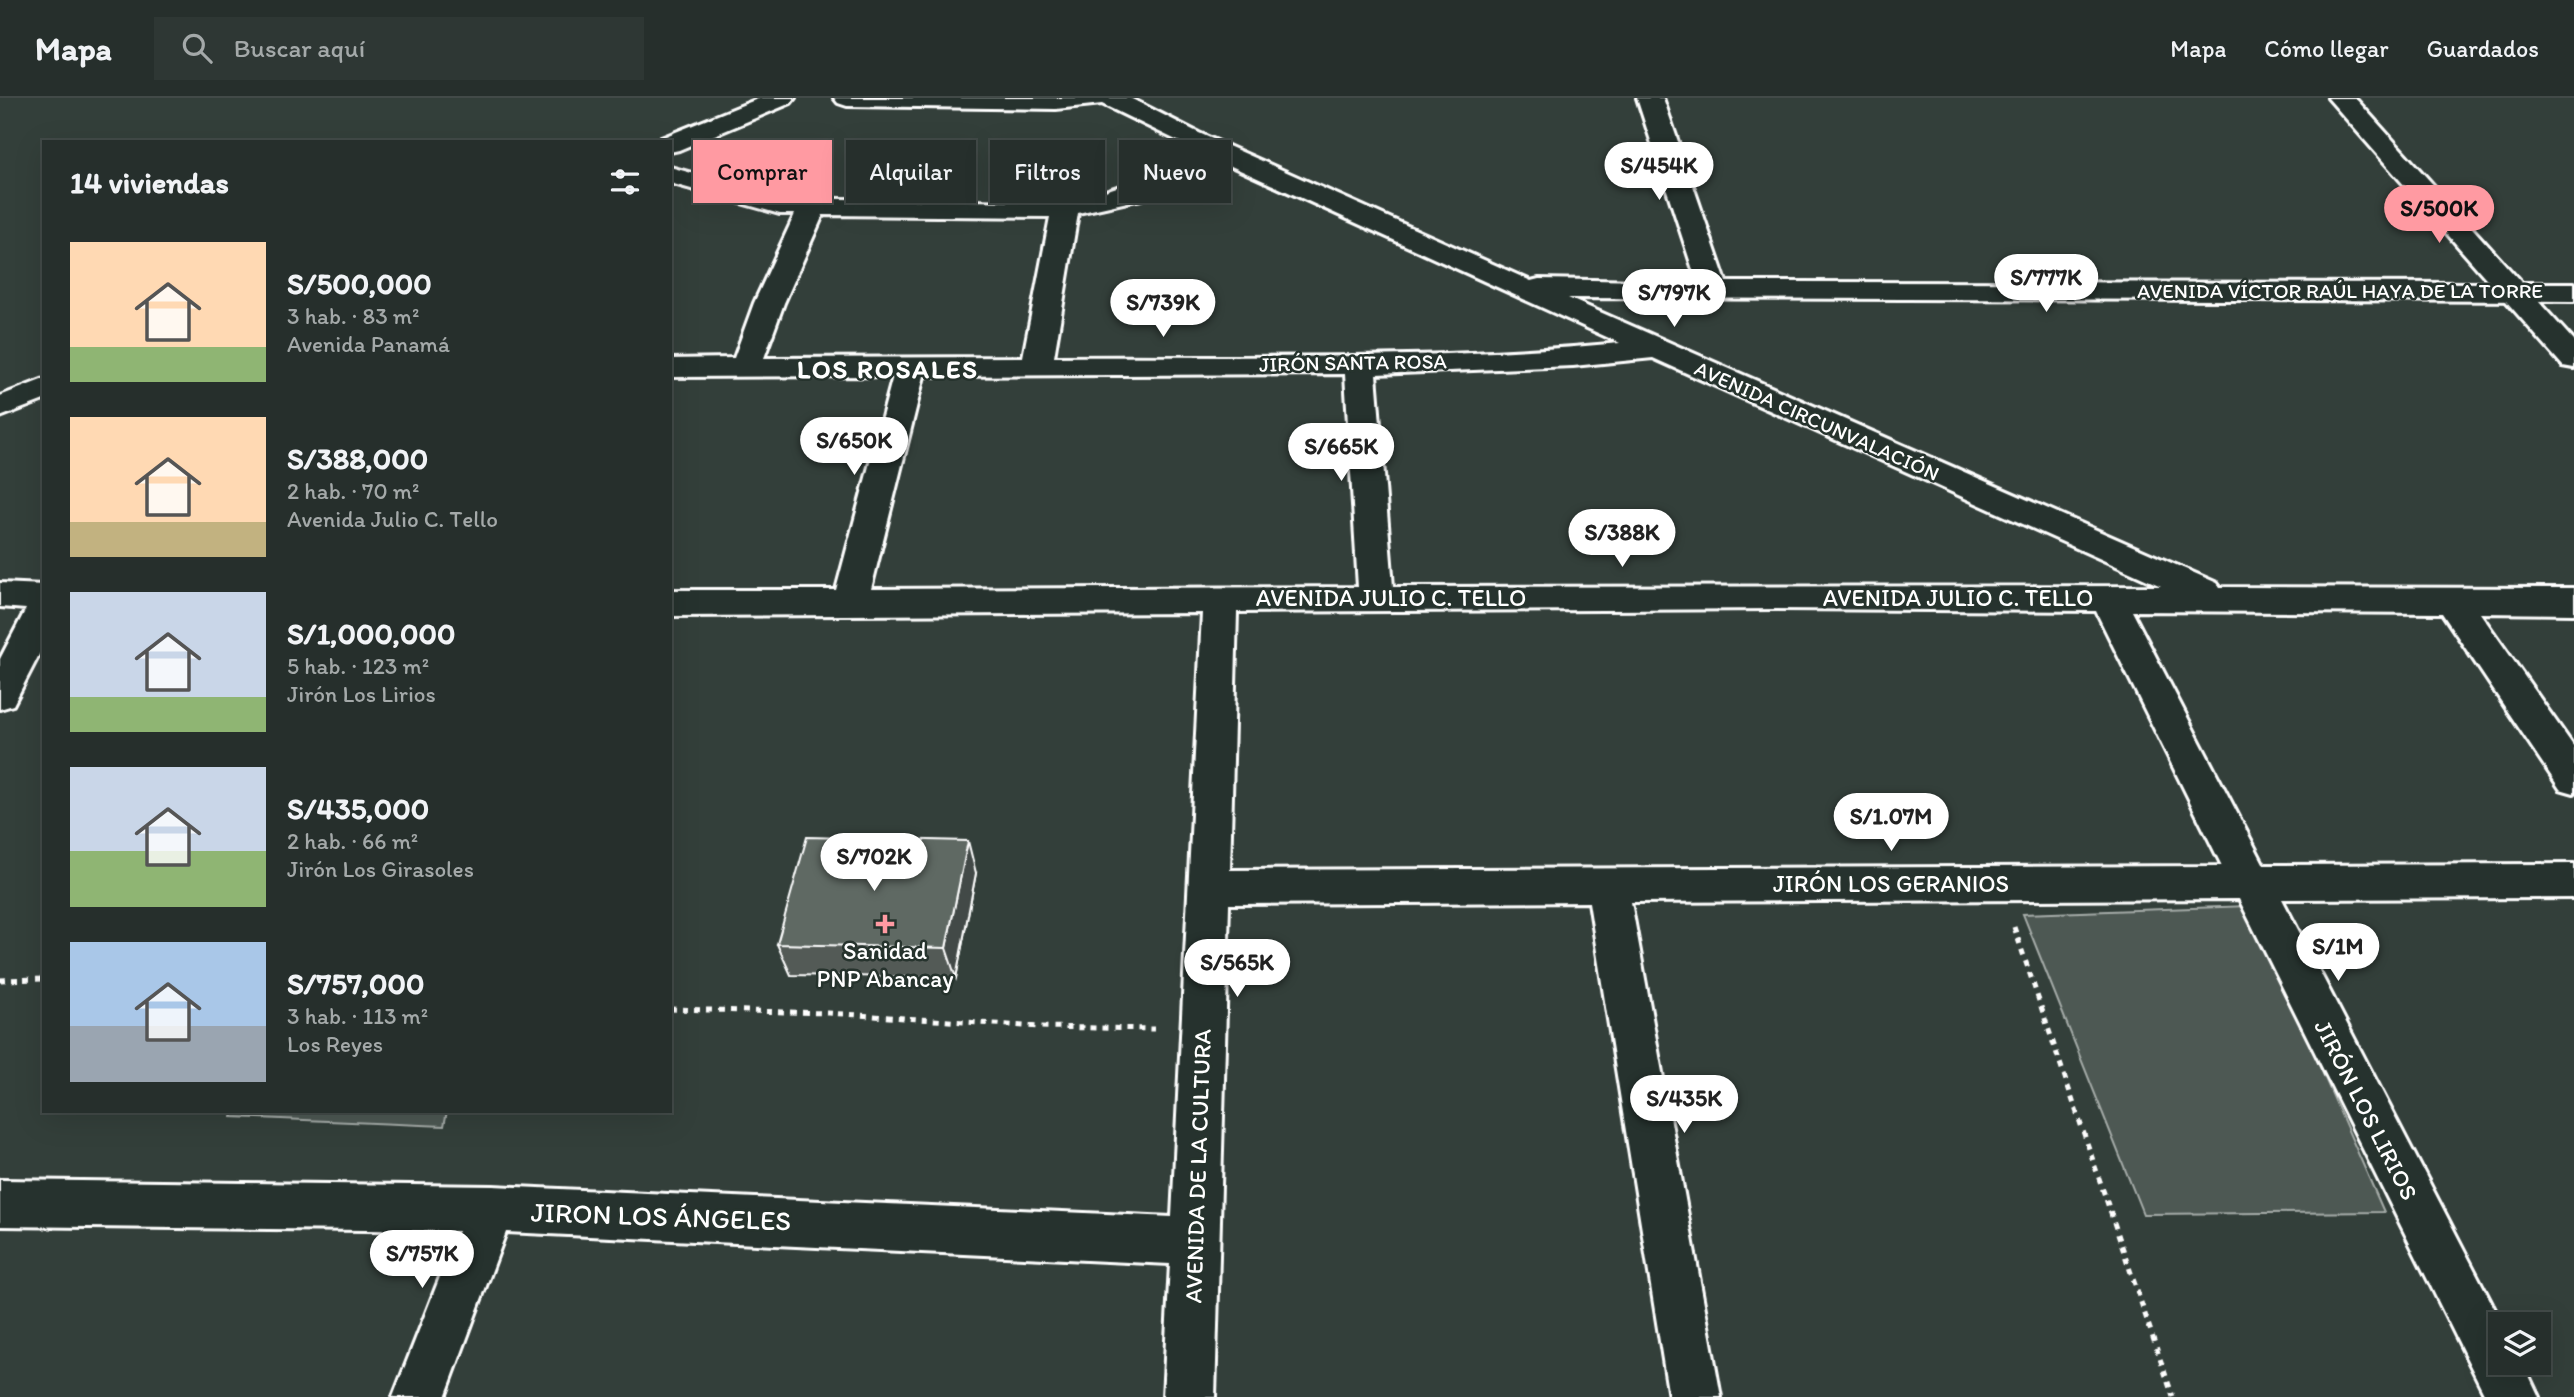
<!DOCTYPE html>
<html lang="es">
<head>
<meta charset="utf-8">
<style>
  :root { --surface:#262f2c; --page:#2e3734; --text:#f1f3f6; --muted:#a4a9a9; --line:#424a48; --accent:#ff9aa2 }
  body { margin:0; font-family:Itim,sans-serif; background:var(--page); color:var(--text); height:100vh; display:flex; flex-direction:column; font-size:26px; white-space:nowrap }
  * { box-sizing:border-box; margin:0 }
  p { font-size:23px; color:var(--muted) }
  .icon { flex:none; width:38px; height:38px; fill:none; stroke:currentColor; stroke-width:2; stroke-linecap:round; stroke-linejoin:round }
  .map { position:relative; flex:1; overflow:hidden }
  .details { position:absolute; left:42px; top:42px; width:630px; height:973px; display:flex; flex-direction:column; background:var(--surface); border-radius:0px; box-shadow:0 7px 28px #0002,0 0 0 2px var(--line) }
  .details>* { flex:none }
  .hud { position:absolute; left:693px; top:42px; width:665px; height:63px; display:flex; gap:14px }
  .tools { position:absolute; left:2488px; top:1214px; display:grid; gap:14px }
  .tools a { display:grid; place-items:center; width:63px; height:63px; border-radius:0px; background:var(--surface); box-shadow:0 7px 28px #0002,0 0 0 2px var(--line); font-size:35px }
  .price { position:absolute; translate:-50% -60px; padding:0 16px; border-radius:24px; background:#fff; color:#222; font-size:23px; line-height:46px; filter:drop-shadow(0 2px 4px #0008) }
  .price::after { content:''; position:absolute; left:50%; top:42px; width:21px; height:16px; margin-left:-10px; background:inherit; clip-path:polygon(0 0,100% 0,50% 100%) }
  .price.on { background:var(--accent); color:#111 }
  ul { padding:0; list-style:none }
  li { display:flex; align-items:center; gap:21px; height:175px; padding:0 28px }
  li span { display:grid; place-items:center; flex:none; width:196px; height:140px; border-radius:0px; color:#555 }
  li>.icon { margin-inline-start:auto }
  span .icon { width:84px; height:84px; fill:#fffc; stroke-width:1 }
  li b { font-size:30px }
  h2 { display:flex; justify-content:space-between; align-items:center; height:84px; padding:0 28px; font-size:30px }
  .pill { padding:0 24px; border-radius:0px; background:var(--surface); box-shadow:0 7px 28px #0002,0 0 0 2px var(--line); font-size:24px; line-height:63px }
  .pill.on { background:var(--accent); color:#111 }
  header { display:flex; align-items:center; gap:42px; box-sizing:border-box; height:98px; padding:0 35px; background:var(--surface); border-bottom:2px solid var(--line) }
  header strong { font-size:33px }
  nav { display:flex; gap:38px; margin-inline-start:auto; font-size:24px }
  .search { width:490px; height:63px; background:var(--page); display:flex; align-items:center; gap:18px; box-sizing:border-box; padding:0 24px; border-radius:0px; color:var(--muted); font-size:26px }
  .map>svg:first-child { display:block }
  .green { fill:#4d5853; stroke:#a6aca9; stroke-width:2 }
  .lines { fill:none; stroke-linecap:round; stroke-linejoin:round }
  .minor-casing { stroke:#fff; stroke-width:6 }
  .tertiary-casing { stroke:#fff; stroke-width:6 }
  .path { stroke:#fff; stroke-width:5; stroke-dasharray:6 6; stroke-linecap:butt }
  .minor { fill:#26332d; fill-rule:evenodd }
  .tertiary { fill:#26332d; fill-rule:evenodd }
  .wall { fill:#525a56; stroke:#fff; stroke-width:2 }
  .shaded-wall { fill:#424a46; stroke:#fff; stroke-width:2 }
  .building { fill:#5f6964; stroke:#fff; stroke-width:2 }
  .poi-dot { fill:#ff9aa2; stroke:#26332d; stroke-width:2.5 }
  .labels { text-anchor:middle; stroke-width:5; stroke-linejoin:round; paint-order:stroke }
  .far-street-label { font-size:21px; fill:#fff; stroke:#26332d }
  .street-label { font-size:24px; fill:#fff; stroke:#26332d }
  .poi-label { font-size:24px; fill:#fff; stroke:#26332d }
  .far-district-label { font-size:26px; font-weight:bold; letter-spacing:2px; fill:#fff; stroke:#26332d }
  .near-street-label { font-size:28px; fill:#fff; stroke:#26332d }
</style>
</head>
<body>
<header>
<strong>Mapa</strong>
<div class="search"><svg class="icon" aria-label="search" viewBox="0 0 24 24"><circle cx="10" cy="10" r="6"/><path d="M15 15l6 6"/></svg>Buscar aquí</div>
<nav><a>Mapa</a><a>Cómo llegar</a><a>Guardados</a></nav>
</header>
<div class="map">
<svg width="2574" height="1299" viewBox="0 0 2574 1299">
  <rect width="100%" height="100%" fill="#333f3a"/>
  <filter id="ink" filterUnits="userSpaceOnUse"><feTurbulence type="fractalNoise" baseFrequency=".0143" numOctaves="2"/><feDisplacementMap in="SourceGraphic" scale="14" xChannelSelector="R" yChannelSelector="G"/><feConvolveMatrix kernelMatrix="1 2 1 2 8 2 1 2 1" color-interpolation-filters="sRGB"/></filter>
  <g filter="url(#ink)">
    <path class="green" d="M2249 808 2384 1114 2143 1116 2023 816Z
      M235 1013H447L444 1028 232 1019Z"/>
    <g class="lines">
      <defs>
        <path id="minor" d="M760 0H795L791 5 679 52 670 54V44H659L661 40Z
          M834 0H1130L1199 35 1531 183 1539 181 1697 184 1637 0H1663L1726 184 2574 185V203L1568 200 2217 485 2220 489 2574 490V516L2480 515 2574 649V695L2560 691 2442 515 2132 513 2264 767 2574 766V800L2282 801 2503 1227H2501V1265H2523L2539 1299H2486L2239 801 1631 804 1721 1299H1669L1589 804 1229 806 1215 1299H1163L1170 1166 506 1134 445 1299H393L458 1133 0 1128V1082L493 1088 1172 1119 1202 515 670 518V492H836L893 278 670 279V261L734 260 754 205 795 116H780L670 85V69L781 100 1027 104 1105 93 1209 58 1102 6 1056 11 847 8 838 5ZM1231 68 1620 245C1432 263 1242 258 1054 259L1078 115 1141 101ZM823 117 1050 119 1023 259 764 260 784 205ZM1653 260 2161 488 1393 489 1376 276 1573 268ZM1345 276 1358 489 871 491 924 278ZM1777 511 2096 513 2222 768 1230 772 1237 514Z
          M44 281V302L0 319V298Z
          M0 485 44 487V547L13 607 0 611V561L26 511 0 509Z"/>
        <path id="tertiary" d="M2328 0H2355L2574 243V270L2563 268Z"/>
      </defs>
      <use href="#minor" class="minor-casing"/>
      <use href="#tertiary" class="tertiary-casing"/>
      <path class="path" d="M2014 829 2173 1299
        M0 882 44 881
        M670 911 828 915 1040 929 1154 931"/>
      <use href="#minor" class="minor"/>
      <use href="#tertiary" class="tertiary"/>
    </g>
    <path class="wall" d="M976 775 956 880 791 877 777 846Z"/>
    <path class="shaded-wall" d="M968 743 976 775 956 880 946 850Z"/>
    <path class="building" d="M807 739 968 743 946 850 777 846Z"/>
  </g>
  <path class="poi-dot" d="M881.5 815.5h7v7h7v7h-7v7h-7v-7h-7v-7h7z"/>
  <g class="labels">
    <g class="far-street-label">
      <text x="2340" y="200">AVENIDA VÍCTOR RAÚL HAYA DE LA TORRE</text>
      <text transform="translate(1353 265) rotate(-1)" y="7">JIRÓN SANTA ROSA</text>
      <text transform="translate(1817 323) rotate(24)" y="7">AVENIDA CIRCUNVALACIÓN</text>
    </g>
    <g class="street-label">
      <text x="1391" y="508">AVENIDA JULIO C. TELLO</text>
      <text x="1958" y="508">AVENIDA JULIO C. TELLO</text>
      <text x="1891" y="794">JIRÓN LOS GERANIOS</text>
      <text transform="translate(2366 1012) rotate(63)" y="8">JIRÓN LOS LIRIOS</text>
      <text transform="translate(1198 1068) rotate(-88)" y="8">AVENIDA DE LA CULTURA</text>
    </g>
    <g class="poi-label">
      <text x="885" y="861">Sanidad<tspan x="885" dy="28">PNP Abancay</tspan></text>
    </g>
    <g class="far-district-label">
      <text x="888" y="280">LOS ROSALES</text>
    </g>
    <g class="near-street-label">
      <text transform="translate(661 1118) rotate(2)" y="10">JIRON LOS ÁNGELES</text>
    </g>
  </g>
</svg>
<div class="tools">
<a><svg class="icon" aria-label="layers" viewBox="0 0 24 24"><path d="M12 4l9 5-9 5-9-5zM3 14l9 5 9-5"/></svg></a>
</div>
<b class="price" style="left:1659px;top:104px">S/454K</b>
<b class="price on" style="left:2439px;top:147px">S/500K</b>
<b class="price" style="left:2046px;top:216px">S/777K</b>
<b class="price" style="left:1674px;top:231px">S/797K</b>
<b class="price" style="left:1163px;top:241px">S/739K</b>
<b class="price" style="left:854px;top:379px">S/650K</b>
<b class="price" style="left:1341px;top:385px">S/665K</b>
<b class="price" style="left:1622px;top:471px">S/388K</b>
<b class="price" style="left:1891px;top:755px">S/1.07M</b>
<b class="price" style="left:874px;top:795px">S/702K</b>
<b class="price" style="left:2338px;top:885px">S/1M</b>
<b class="price" style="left:1237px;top:901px">S/565K</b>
<b class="price" style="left:1684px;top:1037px">S/435K</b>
<b class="price" style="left:422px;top:1192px">S/757K</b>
<div class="hud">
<a class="pill on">Comprar</a>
<a class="pill">Alquilar</a>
<a class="pill">Filtros</a>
<a class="pill">Nuevo</a>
</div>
<section class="details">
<h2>14 viviendas<svg class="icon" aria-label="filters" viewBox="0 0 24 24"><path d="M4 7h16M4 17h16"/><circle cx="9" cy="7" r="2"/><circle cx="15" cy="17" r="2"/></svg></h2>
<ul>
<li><span style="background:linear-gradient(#ffd9b3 75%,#8fb573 0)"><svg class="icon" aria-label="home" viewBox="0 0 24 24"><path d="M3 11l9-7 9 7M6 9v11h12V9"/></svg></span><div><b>S/500,000</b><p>3 hab. · 83 m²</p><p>Avenida Panamá</p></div></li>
<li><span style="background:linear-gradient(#ffd9b3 75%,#c2b280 0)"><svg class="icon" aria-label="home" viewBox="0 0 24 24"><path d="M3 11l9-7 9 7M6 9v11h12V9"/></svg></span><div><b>S/388,000</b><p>2 hab. · 70 m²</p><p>Avenida Julio C. Tello</p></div></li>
<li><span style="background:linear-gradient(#c9d6e8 75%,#8fb573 0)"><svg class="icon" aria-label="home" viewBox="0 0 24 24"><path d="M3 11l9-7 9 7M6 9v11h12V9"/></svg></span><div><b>S/1,000,000</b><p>5 hab. · 123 m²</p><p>Jirón Los Lirios</p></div></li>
<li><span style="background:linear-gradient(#c9d6e8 60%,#8fb573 0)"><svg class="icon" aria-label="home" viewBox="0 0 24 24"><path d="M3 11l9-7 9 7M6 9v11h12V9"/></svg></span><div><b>S/435,000</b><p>2 hab. · 66 m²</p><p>Jirón Los Girasoles</p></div></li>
<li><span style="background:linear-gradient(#a9c7e8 60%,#9aa5b1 0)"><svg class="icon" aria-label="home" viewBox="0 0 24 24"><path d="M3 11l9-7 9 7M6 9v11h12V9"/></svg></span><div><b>S/757,000</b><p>3 hab. · 113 m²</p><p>Los Reyes</p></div></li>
</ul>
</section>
</div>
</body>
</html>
